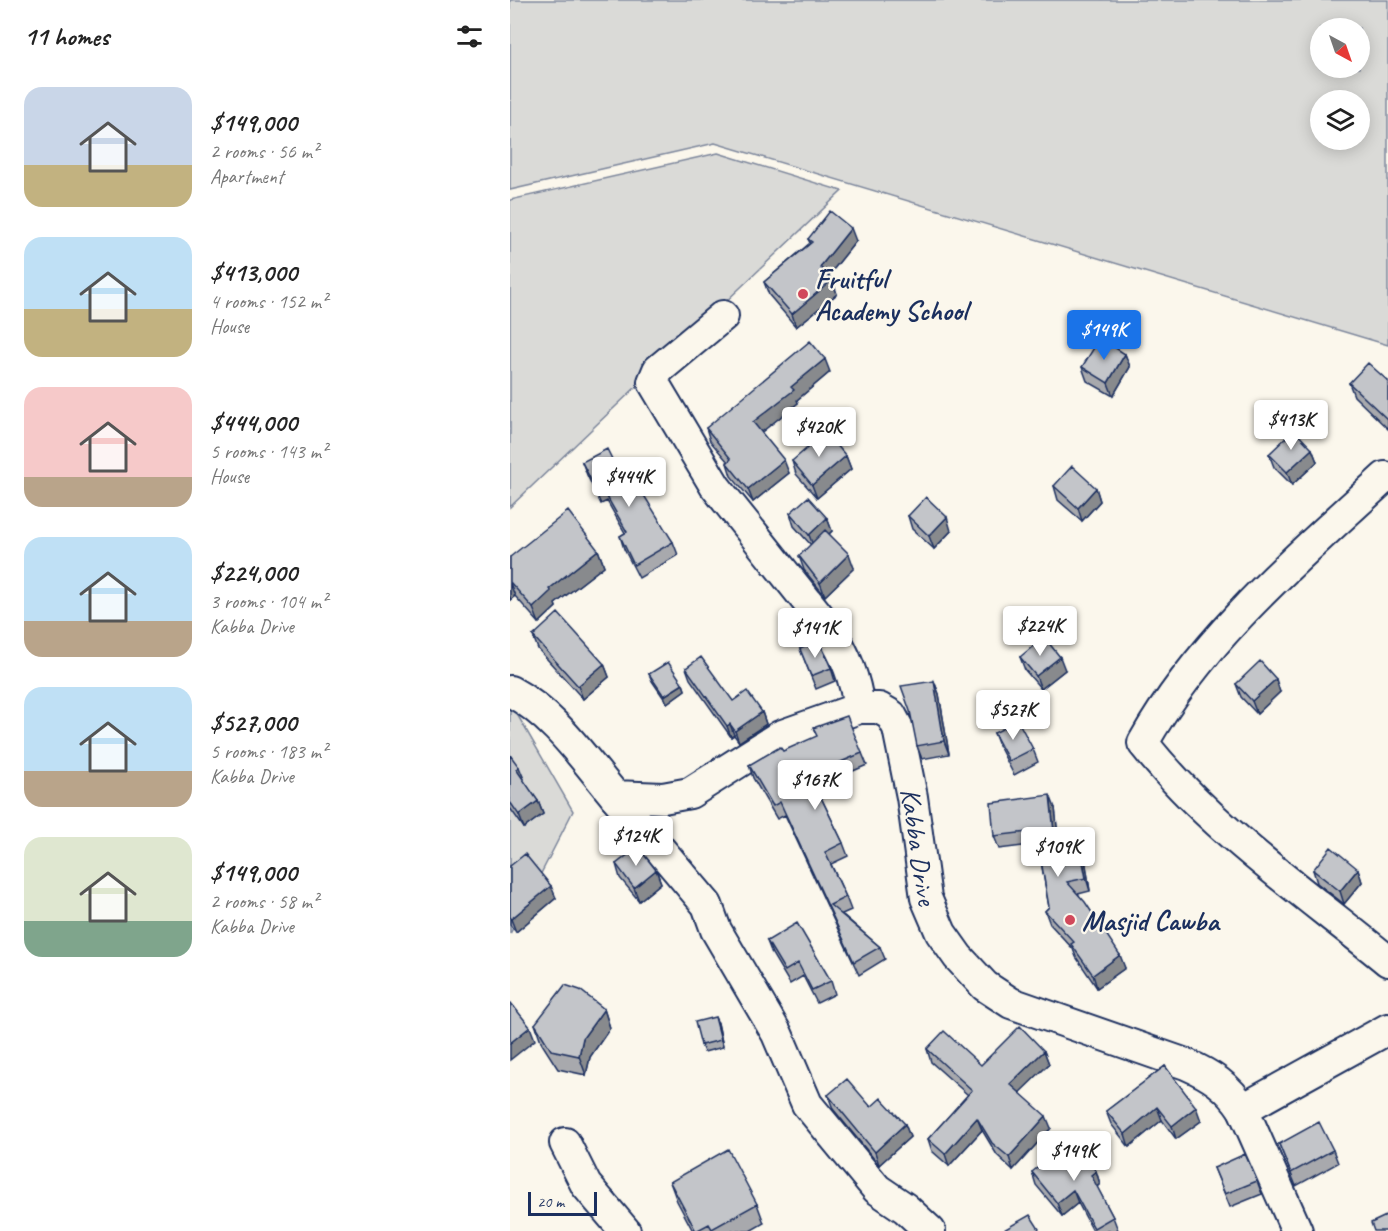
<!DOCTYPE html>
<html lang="en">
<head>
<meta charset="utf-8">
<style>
  :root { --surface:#fff; --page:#f2f2f2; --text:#222; --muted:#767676; --accent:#1a73e8 }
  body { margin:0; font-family:Caveat,sans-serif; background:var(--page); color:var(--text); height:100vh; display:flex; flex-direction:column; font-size:22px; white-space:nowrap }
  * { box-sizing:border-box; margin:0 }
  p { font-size:20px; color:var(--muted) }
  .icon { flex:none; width:33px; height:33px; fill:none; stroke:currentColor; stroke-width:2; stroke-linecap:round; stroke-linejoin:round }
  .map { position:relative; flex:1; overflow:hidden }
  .drawer { display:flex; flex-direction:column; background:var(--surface); width:510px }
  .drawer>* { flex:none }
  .needle { width:39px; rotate:140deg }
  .controls { position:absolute; left:800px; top:18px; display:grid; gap:12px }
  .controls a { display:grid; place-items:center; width:60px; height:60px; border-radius:50%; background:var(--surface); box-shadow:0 3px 15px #0003; font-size:30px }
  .scale { position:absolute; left:18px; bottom:15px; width:69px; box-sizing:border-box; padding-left:6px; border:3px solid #1b2f5e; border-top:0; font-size:16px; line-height:21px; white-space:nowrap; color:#1b2f5e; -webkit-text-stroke:4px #fbf7ec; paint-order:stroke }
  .price { position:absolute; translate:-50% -51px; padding:0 14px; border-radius:6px; background:#fff; color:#222; font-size:20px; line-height:39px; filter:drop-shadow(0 2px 3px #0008) }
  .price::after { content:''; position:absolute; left:50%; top:36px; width:18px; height:14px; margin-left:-9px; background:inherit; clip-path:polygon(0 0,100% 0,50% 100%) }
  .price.selected { background:var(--accent); color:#fff }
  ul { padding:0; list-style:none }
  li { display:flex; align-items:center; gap:18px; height:150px; padding:0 24px }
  li span { display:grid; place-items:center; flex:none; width:168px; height:120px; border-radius:18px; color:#555 }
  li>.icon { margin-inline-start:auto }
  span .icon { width:72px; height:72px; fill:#fffc; stroke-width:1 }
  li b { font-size:26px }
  h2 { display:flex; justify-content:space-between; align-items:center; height:72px; padding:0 24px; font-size:26px }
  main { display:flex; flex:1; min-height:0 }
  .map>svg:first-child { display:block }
  .green { fill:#dadad7; stroke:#7a849a; stroke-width:1.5; fill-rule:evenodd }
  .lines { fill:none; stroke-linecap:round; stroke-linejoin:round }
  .minor-casing { stroke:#1b2f5e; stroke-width:34 }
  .minor { stroke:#fbf7ec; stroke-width:30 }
  .wall { fill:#a8a9ad; stroke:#1b2f5e; stroke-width:1.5 }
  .shaded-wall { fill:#888a8d; stroke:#1b2f5e; stroke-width:1.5 }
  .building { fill:#c3c5c9; stroke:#1b2f5e; stroke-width:1.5 }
  .poi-dot { fill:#d1495b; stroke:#fbf7ec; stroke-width:2 }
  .labels { text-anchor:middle; stroke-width:4.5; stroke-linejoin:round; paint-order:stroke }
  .poi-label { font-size:28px; font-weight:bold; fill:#1b2f5e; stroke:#fbf7ec; text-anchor:start }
  .street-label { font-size:28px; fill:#1b2f5e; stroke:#fbf7ec }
</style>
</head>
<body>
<main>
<section class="drawer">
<h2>11 homes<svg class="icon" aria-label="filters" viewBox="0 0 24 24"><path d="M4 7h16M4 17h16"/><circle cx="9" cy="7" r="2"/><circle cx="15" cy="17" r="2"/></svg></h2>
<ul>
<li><span style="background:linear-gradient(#c9d6e8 65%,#c2b280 0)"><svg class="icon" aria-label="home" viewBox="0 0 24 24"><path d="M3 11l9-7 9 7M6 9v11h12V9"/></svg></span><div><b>$149,000</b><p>2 rooms · 56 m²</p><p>Apartment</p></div></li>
<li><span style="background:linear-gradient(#bfe0f5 60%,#c2b280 0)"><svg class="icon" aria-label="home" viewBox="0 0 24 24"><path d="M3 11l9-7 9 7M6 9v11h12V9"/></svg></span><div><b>$413,000</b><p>4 rooms · 152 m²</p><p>House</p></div></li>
<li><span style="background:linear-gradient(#f6c9c9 75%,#b9a48a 0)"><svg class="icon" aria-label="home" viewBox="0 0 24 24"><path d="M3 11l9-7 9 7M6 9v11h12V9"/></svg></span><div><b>$444,000</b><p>5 rooms · 143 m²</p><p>House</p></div></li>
<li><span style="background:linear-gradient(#bfe0f5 70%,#b9a48a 0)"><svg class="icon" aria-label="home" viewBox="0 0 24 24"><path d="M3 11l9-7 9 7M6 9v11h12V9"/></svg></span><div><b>$224,000</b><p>3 rooms · 104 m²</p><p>Kabba Drive</p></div></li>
<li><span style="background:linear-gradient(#bfe0f5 70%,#b9a48a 0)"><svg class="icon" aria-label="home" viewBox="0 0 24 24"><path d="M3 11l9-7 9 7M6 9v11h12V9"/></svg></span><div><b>$527,000</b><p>5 rooms · 183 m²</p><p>Kabba Drive</p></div></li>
<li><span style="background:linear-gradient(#dfe7d0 70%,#7fa58c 0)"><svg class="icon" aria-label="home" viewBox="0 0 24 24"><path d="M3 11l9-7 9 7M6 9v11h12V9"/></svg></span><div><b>$149,000</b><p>2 rooms · 58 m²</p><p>Kabba Drive</p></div></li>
</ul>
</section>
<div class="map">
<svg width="878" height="1231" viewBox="0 0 878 1231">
  <rect width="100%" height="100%" fill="#fbf7ec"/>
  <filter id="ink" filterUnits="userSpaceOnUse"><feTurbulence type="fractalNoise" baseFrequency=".0167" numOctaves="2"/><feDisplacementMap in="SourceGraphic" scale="12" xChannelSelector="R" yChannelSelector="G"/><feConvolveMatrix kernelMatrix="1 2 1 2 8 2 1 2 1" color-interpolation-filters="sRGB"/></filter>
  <g filter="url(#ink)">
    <path class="green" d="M0 0H878V345L205 143 0 190ZM810 28H849V68H810ZM810 100H849V140H810Z
      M208 153 332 191 0 507V200Z
      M0 702 63 811 0 934Z"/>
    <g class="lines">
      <defs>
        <g id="minor">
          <path d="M213 316 148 370 143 382 205 486 320 630C336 656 345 678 349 708"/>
          <path d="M875 477C788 557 692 638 633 743 701 829 794 892 878 961"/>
          <path id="s1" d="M0 691C45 715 73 758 105 796L153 798 180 793 270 736 349 708H369L381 715 388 728 402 797 416 898 431 933 448 957 475 986 501 1003 676 1064C701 1075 718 1086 733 1109L787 1231"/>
          <path d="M105 796 197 905 206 930 267 1034 297 1104 367 1189 395 1208 420 1231"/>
          <path d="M733 1109 878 1029"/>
          <path d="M55 1143 76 1185 115 1231"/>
        </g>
      </defs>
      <use href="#minor" class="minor-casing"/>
      <use href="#minor" class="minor"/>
    </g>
    <path class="wall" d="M298 239 346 241 318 276 322 280 327 294 286 327 259 295 254 282 300 243Z
      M615 354 620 367 603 396 577 381 572 367Z
      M320 372 287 400 288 403 251 432 279 473 243 502 221 476 217 463 218 462 200 441 196 428Z
      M878 381V429L844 396 839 383Z
      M802 449 807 462 782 485 764 467 759 454Z
      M336 456 341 469 307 498 286 474 282 461Z
      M72 462 113 481 163 542 168 555 129 578 114 549 110 536 115 533 97 501 91 504 77 475Z
      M544 486 586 488 590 501 572 521 548 500Z
      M280 513 317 518 322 531 319 534 344 568 315 596 294 570 289 556 301 545 284 526Z
      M398 516 441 531 424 549 402 529Z
      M88 550 94 566 45 604 46 607 29 623 5 596 0 600V557Z
      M23 636 94 664 99 677 73 699 28 649Z
      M290 649 321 668 325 681 306 689Z
      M510 657 555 670 531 689 515 670Z
      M176 668 223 701 252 712 256 724 229 742 224 735 221 737 180 679Z
      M139 674 173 684 175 690 157 703 142 681Z
      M424 681 429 694 439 754 412 759 407 746Z
      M726 684 770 692 747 714 731 697Z
      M484 733 523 749 528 762 504 775 489 746Z
      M273 751 352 753 357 765 306 787 333 843 338 856 321 864 336 897 341 910 332 914 370 947 375 959 349 975 275 815 267 819 243 778 239 765Z
      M0 755 14 779 13 780 28 801 33 814 14 828 0 808Z
      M545 808 549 850 570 846 575 859 580 891 568 894 615 968 587 988 566 957 563 949 540 924 535 911 539 907 528 844 489 849 484 836Z
      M106 864 146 870 151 883 129 901 110 878Z
      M0 866 46 898 6 932 0 925Z
      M848 869 852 882 834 904 807 883 803 870Z
      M257 941 321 981 325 994 307 1003 293 976 280 984 262 954Z
      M94 1009 100 1028 80 1057 76 1075 48 1069 32 1044 25 1024Z
      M208 1023 213 1047 194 1052 191 1045Z
      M417 1049 471 1065 534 1051 539 1064 509 1092 541 1128 503 1170 487 1155 472 1130 439 1166 422 1151 418 1139 458 1095 421 1062Z
      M655 1066 691 1121 666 1139 652 1120 619 1147 601 1124 596 1111Z
      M318 1095 361 1107 395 1124 400 1137 369 1165 323 1109Z
      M769 1144 823 1150 828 1163 786 1186Z
      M704 1168 747 1181 752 1194 720 1207Z
      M586 1171 590 1184 587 1187 603 1217 608 1230 607 1231H583L568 1203 552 1216 526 1185 522 1172Z
      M160 1182 247 1204 254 1223 240 1231H183L167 1201Z"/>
    <path class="shaded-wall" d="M341 228 346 241 315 280 310 267Z
      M322 280 327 294 286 327 282 314Z
      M615 354 620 367 603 396 598 383Z
      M315 359 320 372 287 400 288 403 248 435 243 422 281 387Z
      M802 449 807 462 782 485 777 472Z
      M336 456 341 469 307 498 302 485Z
      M274 460 279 473 243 502 238 489Z
      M586 488 590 501 572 521 568 508Z
      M437 517 441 531 424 549 419 536Z
      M317 518 322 531 304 548 299 535Z
      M88 550 94 566 45 604 46 607 29 623 23 608 39 589Z
      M339 554 344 568 315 596 310 583Z
      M0 583 5 596 0 600Z
      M550 657 555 670 531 689 526 676Z
      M94 664 99 677 73 699 68 686Z
      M766 679 770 692 747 714 742 701Z
      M424 681 429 694 439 754 434 741Z
      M173 684 175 690 157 703 154 696Z
      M252 712 256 724 229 742 225 731Z
      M220 724 224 735 221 737 217 726Z
      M9 767 14 779 10 782 6 769Z
      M540 795 545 808 551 863 546 850Z
      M28 801 33 814 14 828 9 815Z
      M570 846 575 859 580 891 576 878Z
      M848 869 852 882 834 904 830 891Z
      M146 870 151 883 129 901 124 888Z
      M41 886 46 898 6 932 1 919Z
      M610 955 615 968 587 988 583 975Z
      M94 1009 100 1028 80 1057 76 1075 69 1056 73 1038Z
      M205 1017 208 1023 213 1047 211 1040Z
      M20 1027 25 1040 0 1060V1043Z
      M534 1051 539 1064 505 1097 500 1084Z
      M647 1107 652 1120 619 1147 615 1134Z
      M686 1107 691 1121 666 1139 662 1126Z
      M536 1116 541 1128 503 1170 499 1157Z
      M467 1118 472 1130 439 1166 435 1154Z
      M395 1124 400 1137 369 1165 365 1152Z
      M586 1171 590 1184 585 1188 581 1175Z
      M563 1190 568 1203 552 1216 547 1203Z"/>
    <path class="building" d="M320 211 341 228 310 267 322 280 282 314 254 282 302 242 298 239Z
      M590 338 615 354 598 383 572 367Z
      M300 341 315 359 281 387 284 390 243 422 274 460 238 489 217 463 221 459 196 428Z
      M858 363 878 381V417L877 419 839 383Z
      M784 430 802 449 777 472 759 454Z
      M316 432 336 456 302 485 282 461Z
      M97 449 113 481 122 476 163 542 124 565 110 536 117 532 92 488 86 490 72 462Z
      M562 466 586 488 568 508 544 486Z
      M298 497 317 518 299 535 280 513Z
      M416 497 437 517 419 536 398 516Z
      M58 511 88 550 39 589 41 591 23 608 0 582V557Z
      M315 530 339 554 310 583 289 556Z
      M48 613 94 664 68 686 23 636Z
      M534 637 550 657 526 676 510 657Z
      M309 641 321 668 301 676 290 649Z
      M191 657 223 701 237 691 252 712 225 731 220 724 217 726 176 668Z
      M750 661 766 679 742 701 726 684Z
      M158 662 173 684 154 696 139 674Z
      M424 681 434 741 407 746 400 711 391 686Z
      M337 716 352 753 300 775 333 843 315 852 336 897 320 905 370 947 344 962 270 802 263 806 239 765 270 747 273 751 307 736 303 728Z
      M508 721 523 749 499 761 484 733Z
      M0 755 9 767 6 769 28 801 9 815 0 802Z
      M540 795 546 850 570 846 576 878 557 882 575 902 610 955 583 975 561 944 564 942 535 911 539 907 526 831 484 836 481 803Z
      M128 847 146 870 124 888 106 864Z
      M821 847 848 869 830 891 803 870Z
      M15 854 41 886 1 919 0 917V866Z
      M287 923 321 981 302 990 288 963 275 971 257 941Z
      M55 985 70 990 94 1009 73 1038 69 1056 41 1050 25 1024Z
      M1 1003 20 1027 0 1043V1004Z
      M205 1017 211 1040 191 1045 185 1022Z
      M510 1026 534 1051 500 1084 536 1116 499 1157 482 1143 467 1118 435 1154 418 1139 462 1090 417 1049 434 1031 471 1065Z
      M655 1066 686 1107 662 1126 647 1107 615 1134 596 1111Z
      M337 1079 361 1107 371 1098 395 1124 365 1152 318 1095Z
      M809 1122 823 1150 781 1173 769 1144Z
      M561 1140 586 1171 581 1175 603 1217 584 1228 563 1190 547 1203 522 1172Z
      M218 1149 247 1204 202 1229 199 1224 186 1231 160 1182Z
      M735 1154 747 1181 715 1194 704 1168Z
      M520 1215 529 1229 526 1231H492Z
      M878 1215V1231H864L861 1223Z"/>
  </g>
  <g class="poi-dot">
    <circle cx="293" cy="294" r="6"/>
    <circle cx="560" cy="920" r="6"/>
  </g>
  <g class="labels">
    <g class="poi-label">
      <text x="305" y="288">Fruitful<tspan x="305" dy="32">Academy School</tspan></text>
      <text x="572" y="930">Masjid Cawba</text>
    </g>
    <g class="street-label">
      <text dy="10" stroke="none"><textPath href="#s1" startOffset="584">Kabba Drive</textPath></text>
    </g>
  </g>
</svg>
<div class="controls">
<a><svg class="needle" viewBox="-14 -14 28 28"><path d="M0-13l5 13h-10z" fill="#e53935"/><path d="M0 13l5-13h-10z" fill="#767676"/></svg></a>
<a><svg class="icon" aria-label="layers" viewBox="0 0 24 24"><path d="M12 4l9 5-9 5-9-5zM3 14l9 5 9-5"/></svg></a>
</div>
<div class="scale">20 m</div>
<b class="price selected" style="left:594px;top:361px">$149K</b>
<b class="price" style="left:781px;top:451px">$413K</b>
<b class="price" style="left:309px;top:458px">$420K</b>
<b class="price" style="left:119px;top:508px">$444K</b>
<b class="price" style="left:530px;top:657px">$224K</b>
<b class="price" style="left:305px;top:659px">$141K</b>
<b class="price" style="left:503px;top:741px">$527K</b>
<b class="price" style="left:305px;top:811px">$167K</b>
<b class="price" style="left:126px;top:867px">$124K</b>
<b class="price" style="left:548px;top:878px">$109K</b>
<b class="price" style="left:564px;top:1182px">$149K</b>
</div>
</main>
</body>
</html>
